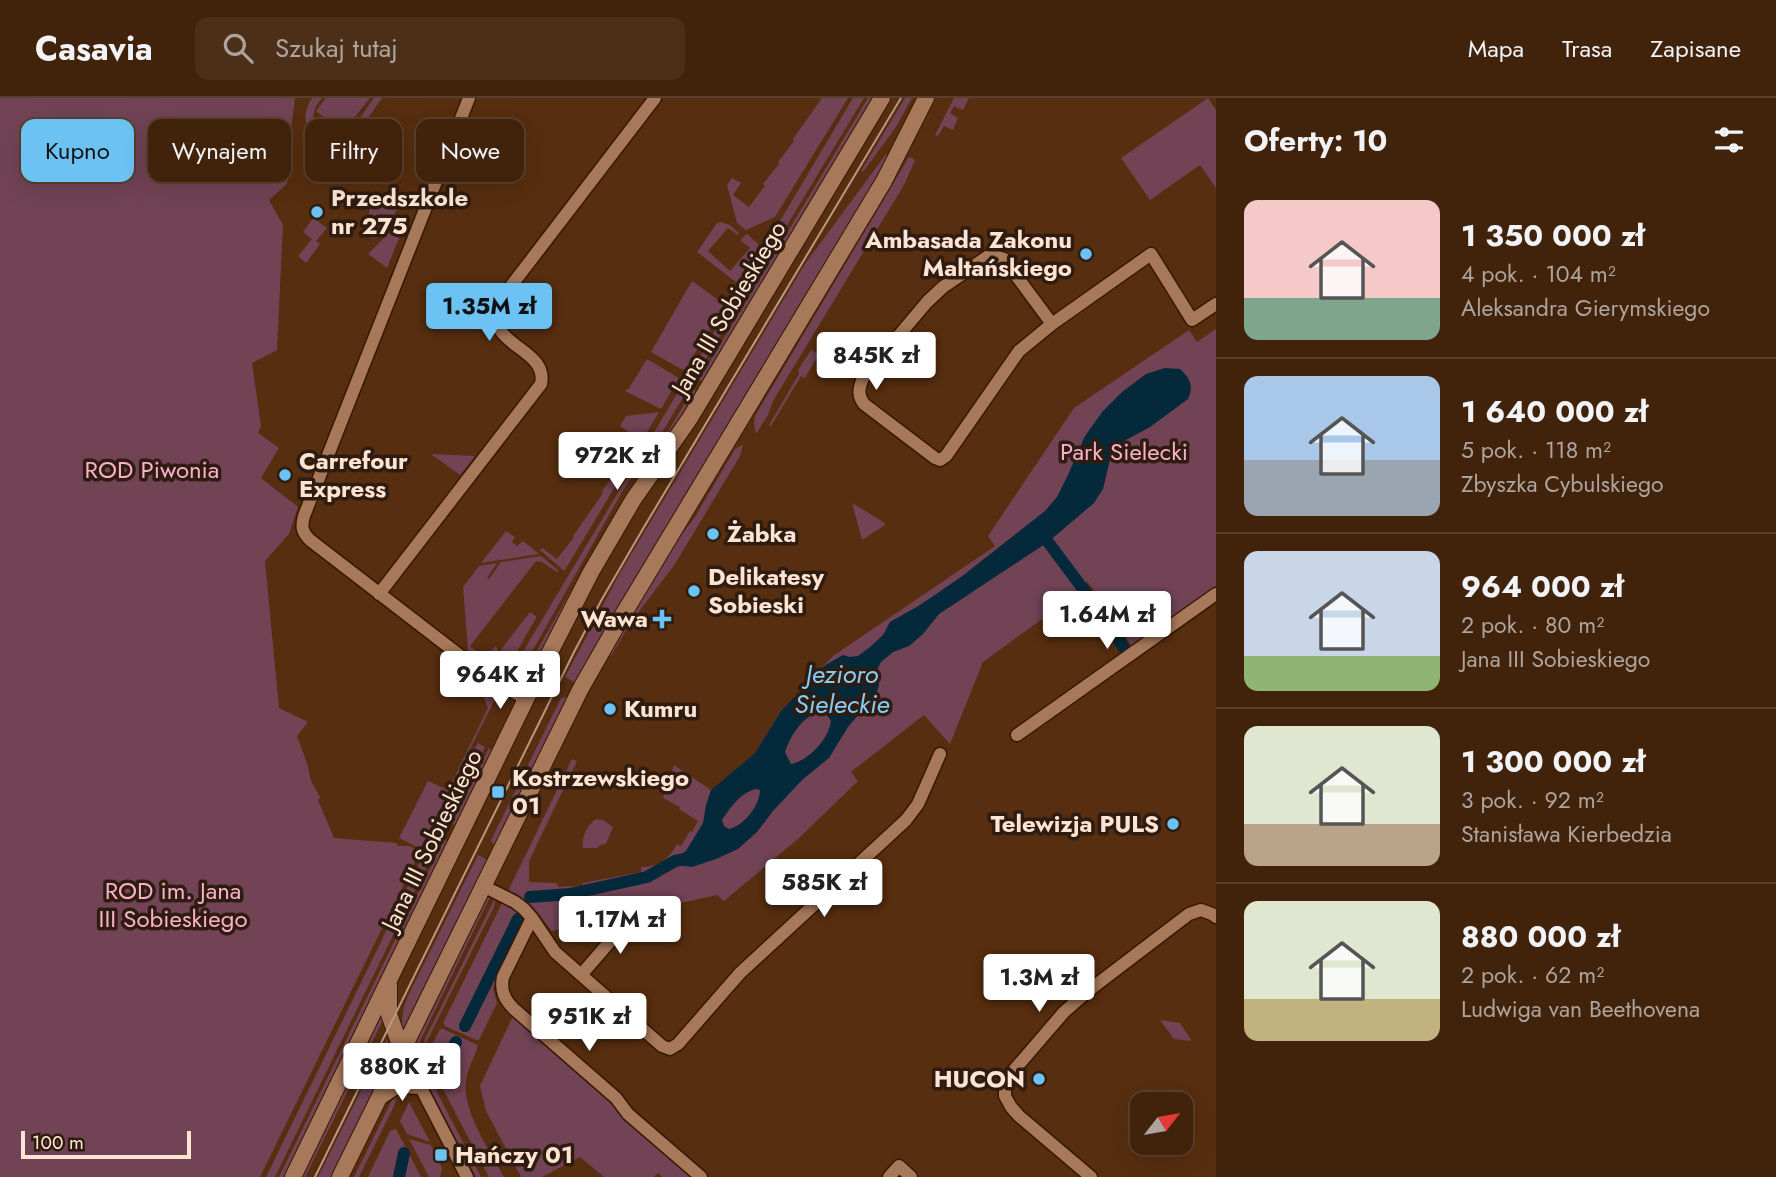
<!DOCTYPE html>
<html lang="pl">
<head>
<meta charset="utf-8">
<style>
  :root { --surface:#41220b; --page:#4c2f19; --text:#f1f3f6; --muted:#aea49d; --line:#5a3f2c; --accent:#6cc2f3 }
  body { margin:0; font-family:Jost,sans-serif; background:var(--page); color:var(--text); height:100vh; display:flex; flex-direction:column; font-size:26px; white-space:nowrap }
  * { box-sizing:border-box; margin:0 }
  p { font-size:23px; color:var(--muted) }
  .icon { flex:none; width:38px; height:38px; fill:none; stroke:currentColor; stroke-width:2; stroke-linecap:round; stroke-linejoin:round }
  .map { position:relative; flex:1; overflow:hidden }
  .panel { display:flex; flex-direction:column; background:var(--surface); width:560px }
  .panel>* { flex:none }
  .top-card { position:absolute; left:21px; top:21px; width:665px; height:63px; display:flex; gap:14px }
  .needle { width:46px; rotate:59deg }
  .controls { position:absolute; left:1130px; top:994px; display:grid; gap:14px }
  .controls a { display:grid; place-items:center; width:63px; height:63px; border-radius:14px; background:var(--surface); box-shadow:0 7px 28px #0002,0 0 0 2px var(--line); font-size:35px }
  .scale { position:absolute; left:21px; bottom:18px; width:170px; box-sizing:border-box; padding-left:7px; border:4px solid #ffe4d3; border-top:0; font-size:19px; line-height:24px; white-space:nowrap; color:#ffe4d3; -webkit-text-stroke:5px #2f1c10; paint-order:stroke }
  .price { position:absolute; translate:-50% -60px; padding:0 16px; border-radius:7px; background:#fff; color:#222; font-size:23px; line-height:46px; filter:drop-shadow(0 2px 4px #0008) }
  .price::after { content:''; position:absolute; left:50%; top:42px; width:21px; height:16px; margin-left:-10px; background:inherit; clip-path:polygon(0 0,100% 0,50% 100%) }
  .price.active { background:var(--accent); color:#111 }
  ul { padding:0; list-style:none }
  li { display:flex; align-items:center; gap:21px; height:175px; padding:0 28px }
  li+li { border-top:2px solid var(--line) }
  li span { display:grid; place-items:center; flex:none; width:196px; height:140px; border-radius:14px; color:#555 }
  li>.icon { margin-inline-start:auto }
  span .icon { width:84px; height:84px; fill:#fffc; stroke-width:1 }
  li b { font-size:30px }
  h2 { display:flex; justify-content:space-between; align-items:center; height:84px; padding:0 28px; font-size:30px }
  .pill { padding:0 24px; border-radius:14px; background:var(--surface); box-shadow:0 7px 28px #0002,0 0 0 2px var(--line); font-size:24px; line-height:63px }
  .pill.active { background:var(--accent); color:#111 }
  header { display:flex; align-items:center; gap:42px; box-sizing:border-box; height:98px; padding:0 35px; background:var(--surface); border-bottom:2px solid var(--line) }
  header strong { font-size:33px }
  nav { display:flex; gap:38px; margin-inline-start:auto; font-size:24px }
  .search { width:490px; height:63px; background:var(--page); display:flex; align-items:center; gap:18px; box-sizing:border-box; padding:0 24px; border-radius:14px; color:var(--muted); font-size:26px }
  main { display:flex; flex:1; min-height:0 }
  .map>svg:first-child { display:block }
  .green { fill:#714355 }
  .water { fill:#04293b; fill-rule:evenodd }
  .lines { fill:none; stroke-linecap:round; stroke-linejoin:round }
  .canal { stroke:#04293b; stroke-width:12 }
  .street-casing { stroke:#361802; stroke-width:15 }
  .secondary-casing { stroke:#361802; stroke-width:18 }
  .street { stroke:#a77859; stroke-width:12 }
  .secondary { stroke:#a77859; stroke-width:16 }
  .tram { stroke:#b99881; stroke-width:2 }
  .poi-dot { fill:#6cc2f3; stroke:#2f1c10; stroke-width:2.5 }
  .labels { text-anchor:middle; stroke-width:7; stroke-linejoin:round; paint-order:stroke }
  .poi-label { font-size:24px; font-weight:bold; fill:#ffe4d3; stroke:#2f1c10; text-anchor:start }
  .street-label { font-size:24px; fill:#ffe4d3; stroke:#2f1c10 }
  .park-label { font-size:24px; fill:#faafcb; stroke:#2f1c10 }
  .water-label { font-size:26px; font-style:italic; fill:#84cdf7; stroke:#2f1c10 }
</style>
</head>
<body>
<header>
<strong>Casavia</strong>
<div class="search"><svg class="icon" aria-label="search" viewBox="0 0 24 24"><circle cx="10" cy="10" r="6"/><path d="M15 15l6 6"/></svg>Szukaj tutaj</div>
<nav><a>Mapa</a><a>Trasa</a><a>Zapisane</a></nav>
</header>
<main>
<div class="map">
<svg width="1216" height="1079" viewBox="0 0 1216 1079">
  <rect width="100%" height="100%" fill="#572e0f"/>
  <path class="green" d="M0 0H295L291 32 287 86 269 102 283 127 277 252 252 265 261 328 258 335 279 350 261 380 298 409 289 436 265 463 279 610 308 624 297 638 307 665 311 683 320 699 318 702 334 740 397 745V748H409L420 753 260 1079H0Z
    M312 0H322C319 4 315 9 314 14 310 30 326 44 341 38 353 33 366 10 374 0H382C373 12 359 36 346 43 319 57 293 27 312 0Z
    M326 0H370L343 34 316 13Z
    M822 0H848L775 119 746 132 737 125 727 87 732 80 741 85 733 97 749 109 765 88 763 86 779 66 778 64 794 43 793 41Z
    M853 0H864L694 281 688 278Z
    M868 0H874L704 282 698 283Z
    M905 0H912L896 29 863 74 861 73Z
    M954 0H969L963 12 954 8 950 15 958 20 953 32 944 28 938 38 935 37Z
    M1208 0 1216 12V90L1200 67 1150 102 1121 60Z
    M886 56 889 58 878 78 576 585 565 579 620 475 805 166Z
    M909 59 915 62 904 87 773 303 768 317 756 336 754 325 755 318Z
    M378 99 397 111 394 116 400 120 380 139 372 141 368 134 369 113Z
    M405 119 407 120 387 170 368 156Z
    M313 120 327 130 316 143 320 146 306 165 298 158 312 141 303 134Z
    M721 124 730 127 739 135 738 137 728 130 708 153 730 173 750 150 740 142 747 136 759 147 737 185 697 154 717 125Z
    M692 183 724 206 685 272 681 271 651 254Z
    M1216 231V493L1134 552 1109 513 1087 483 1075 497 983 564 950 646 924 617 851 674 858 683 799 740 724 803 717 797 552 833C538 815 531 802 510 793L509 791 572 661 577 663 529 763V784L556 785 559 789 582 788 583 785 641 774V769C659 769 669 761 677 746L681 748 690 733 692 734 698 723 679 711 680 709 663 700 674 667 711 692 755 655 781 613 833 558 995 448 988 438 1074 310 1189 232 1197 244Z
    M811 252 819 256 805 280 801 278 771 328 769 327 799 276 798 272Z
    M647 261 679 280 661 311 625 293 629 290Z
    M684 284 690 288 657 343 622 394 534 550 522 566 518 564V562Z
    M694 290 696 296 537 566 534 560 535 556 626 396 661 345Z
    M659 314 642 343 620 328 626 318Z
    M637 344 640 347 565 472H563L540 452 542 450 557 461 574 439 573 438 603 395 602 393Z
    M743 347 740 358 675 466 631 524 611 558 609 556 665 458 695 419 735 351Z
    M431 356 475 358 460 377Z
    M852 405 885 425V427L862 442Z
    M506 433 515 439 512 444 517 448 523 443 539 456 481 465Z
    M541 458 559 473 557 474 540 463 539 464 536 463 470 548 486 560 495 548 498 551 488 564 484 565 468 552 463 489 479 468 497 465 487 480 489 481 501 464Z
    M530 514 536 518V520L507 571 504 572 491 569 490 566Z
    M489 591 496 599 421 749 419 750 399 740 428 683 448 692 488 610 484 600Z
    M566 599 568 600 495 747 492 745 491 742 561 600Z
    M478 645 485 649 449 724 443 721 442 719Z
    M489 650 493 653 456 728 452 725Z
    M596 721 603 722 613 729 606 746 600 747 598 750H583C581 740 587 727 596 721Z
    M439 730 444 733 275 1079H266L436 731Z
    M444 742 449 743C393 854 340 967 286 1079H279Z
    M478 757 488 762 404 935C400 923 403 910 408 898Z
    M490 799 420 943 415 962 413 948 486 800Z
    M495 800H496L494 809 422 953 425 941Z
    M503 803 515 809 525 821 493 890 497 905 479 942H476L445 928 443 925Z
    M382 909 383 922 305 1079H301Z
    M513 918 610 1000C631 1032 663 1054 693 1079H662L658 1075 654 1079H604L580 1059 542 1079H521L486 1013 480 988Z
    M1160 922 1180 925 1192 943 1174 941Z
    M440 931H443L478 947C475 959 467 971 466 983 462 1013 490 1053 504 1079H489L426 959Z
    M387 941 393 955 333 1079H318Z
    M426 973 481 1079H476L422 976Z
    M398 996 394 1008 359 1079H354L392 1002Z
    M409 1004 430 1044 407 1036 400 1023Z
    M396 1031 421 1079H368L390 1033Z
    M409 1041 431 1047 442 1070 440 1079H429Z"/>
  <path class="water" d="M1165 270 1180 271C1190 280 1194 288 1188 301L1150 329 1113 349 1103 391 1094 405 1048 444 939 516 923 536 909 548 893 554 881 564 877 572 879 588 876 596 848 629 829 660 802 682 773 713 757 734 738 751 716 761 692 769 676 767 674 761 686 753 703 725 706 707 711 692 755 655 781 613 824 568 843 557 850 559 858 558 870 549 883 537 890 524 920 507 961 479 1045 413 1057 399 1067 379 1085 338 1103 313 1122 294 1146 276ZM817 614 827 617 831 623C829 640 809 663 791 666L785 654C790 638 801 621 817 614ZM756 691 760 692C760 707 744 728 729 731L724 728 722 722C731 709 740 695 756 691Z"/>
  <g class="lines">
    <path class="canal" d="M1037 437 1040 434 1048 444 1107 523 1124 550
      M530 799 570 796 647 779 675 763 690 760
      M465 928 518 821
      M440 975 456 944
      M399 1079 404 1055"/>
    <defs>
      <path id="street" d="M469 0 304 418C301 429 302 434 310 442L489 580 526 601
        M1052 226 1004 161 995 158 987 159 943 189 927 204 863 280C859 290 857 297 864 306L935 360 940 362 946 358 1019 253 1052 226 1151 156 1192 222 1216 206
        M379 496 541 286C549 249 483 249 498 205L655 0
        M1017 637 1216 496
        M483 788 515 804 524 811 532 820 555 854 662 948 670 951 678 946 740 875 906 722 918 706 940 656
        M532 820 503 879C500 893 505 902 514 911L616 1000 628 1016 701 1079
        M581 877 632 818
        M402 953 467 1079
        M380 1001 398 989 421 990
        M889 1079 899 1068 911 1079
        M1091 1079 1019 1018 1011 1009 1005 998V988L1009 978 1064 914 1088 893 1189 816 1201 812 1212 816 1216 819"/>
      <path id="secondary" d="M389 887V916L402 953
        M293 1079 526 601 591 474 633 402 690 320 882 0
        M340 1079 581 590 621 520 884 83 926 0"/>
    </defs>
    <use href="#street" class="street-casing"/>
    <use href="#secondary" class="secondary-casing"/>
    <use href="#street" class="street"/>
    <use href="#secondary" class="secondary"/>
    <path class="tram" d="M315 1079 574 554 602 501 644 429 901 0"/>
  </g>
  <g class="poi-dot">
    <circle cx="317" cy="114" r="7"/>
    <circle cx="1086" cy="156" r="7"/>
    <circle cx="285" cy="377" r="7"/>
    <circle cx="713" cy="436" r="7"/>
    <circle cx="694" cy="493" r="7"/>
    <path d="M658.5 510.5h7v7h7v7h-7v7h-7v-7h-7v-7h7z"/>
    <circle cx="610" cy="611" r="7"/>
    <rect x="491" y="687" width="14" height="14" rx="3.5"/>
    <circle cx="1173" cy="726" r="7"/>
    <circle cx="1039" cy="981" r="7"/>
    <rect x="434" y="1050" width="14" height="14" rx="3.5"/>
  </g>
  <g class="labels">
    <g class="poi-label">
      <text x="331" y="108">Przedszkole<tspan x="331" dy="28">nr 275</tspan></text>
      <text x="1072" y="150" text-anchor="end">Ambasada Zakonu<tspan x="1072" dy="28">Maltańskiego</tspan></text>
      <text x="299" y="371">Carrefour<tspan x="299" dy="28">Express</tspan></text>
      <text x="727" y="444">Żabka</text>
      <text x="708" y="487">Delikatesy<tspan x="708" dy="28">Sobieski</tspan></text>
      <text x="648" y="529" text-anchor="end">Wawa</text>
      <text x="624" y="619">Kumru</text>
      <text x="512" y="688">Kostrzewskiego<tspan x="512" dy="28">01</tspan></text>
      <text x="1159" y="734" text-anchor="end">Telewizja PULS</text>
      <text x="1025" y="989" text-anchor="end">HUCON</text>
      <text x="455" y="1065">Hańczy 01</text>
    </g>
    <g class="street-label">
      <text transform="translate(729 210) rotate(-59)" y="8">Jana III Sobieskiego</text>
      <text transform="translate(432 742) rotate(-64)" y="8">Jana III Sobieskiego</text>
    </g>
    <g class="park-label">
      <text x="1124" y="362">Park Sielecki</text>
      <text x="152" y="380">ROD Piwonia</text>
      <text x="173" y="801">ROD im. Jana<tspan x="173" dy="28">III Sobieskiego</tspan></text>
    </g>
    <g class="water-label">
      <text x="842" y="585">Jezioro<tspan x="842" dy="30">Sieleckie</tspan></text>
    </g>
  </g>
</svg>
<div class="controls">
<a><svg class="needle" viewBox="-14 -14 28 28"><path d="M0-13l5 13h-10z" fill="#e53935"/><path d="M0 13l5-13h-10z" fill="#aea49d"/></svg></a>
</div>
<div class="scale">100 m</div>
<b class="price active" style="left:489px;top:245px">1.35M zł</b>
<b class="price" style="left:876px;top:294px">845K zł</b>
<b class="price" style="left:617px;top:394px">972K zł</b>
<b class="price" style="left:1107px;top:553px">1.64M zł</b>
<b class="price" style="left:500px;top:613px">964K zł</b>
<b class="price" style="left:824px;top:821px">585K zł</b>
<b class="price" style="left:620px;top:858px">1.17M zł</b>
<b class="price" style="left:1039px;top:916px">1.3M zł</b>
<b class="price" style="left:589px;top:955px">951K zł</b>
<b class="price" style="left:402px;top:1005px">880K zł</b>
<div class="top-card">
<a class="pill active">Kupno</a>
<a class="pill">Wynajem</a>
<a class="pill">Filtry</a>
<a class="pill">Nowe</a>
</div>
</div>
<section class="panel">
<h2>Oferty: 10<svg class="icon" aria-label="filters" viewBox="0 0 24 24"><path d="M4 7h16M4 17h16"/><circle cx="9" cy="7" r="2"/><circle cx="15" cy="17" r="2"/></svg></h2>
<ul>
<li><span style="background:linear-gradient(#f6c9c9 70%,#7fa58c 0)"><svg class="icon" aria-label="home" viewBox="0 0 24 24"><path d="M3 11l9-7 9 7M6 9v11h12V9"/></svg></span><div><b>1 350 000 zł</b><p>4 pok. · 104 m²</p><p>Aleksandra Gierymskiego</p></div></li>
<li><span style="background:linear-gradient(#a9c7e8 60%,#9aa5b1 0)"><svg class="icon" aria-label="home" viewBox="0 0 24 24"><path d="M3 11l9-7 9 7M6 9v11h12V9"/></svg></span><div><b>1 640 000 zł</b><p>5 pok. · 118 m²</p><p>Zbyszka Cybulskiego</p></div></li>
<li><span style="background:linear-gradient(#c9d6e8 75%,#8fb573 0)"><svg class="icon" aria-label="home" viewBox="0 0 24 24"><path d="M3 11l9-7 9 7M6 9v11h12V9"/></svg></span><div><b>964 000 zł</b><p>2 pok. · 80 m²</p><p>Jana III Sobieskiego</p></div></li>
<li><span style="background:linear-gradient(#dfe7d0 70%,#b9a48a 0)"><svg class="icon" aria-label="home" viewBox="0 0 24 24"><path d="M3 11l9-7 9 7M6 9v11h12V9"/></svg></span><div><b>1 300 000 zł</b><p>3 pok. · 92 m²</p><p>Stanisława Kierbedzia</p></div></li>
<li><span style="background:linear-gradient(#dfe7d0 70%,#c2b280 0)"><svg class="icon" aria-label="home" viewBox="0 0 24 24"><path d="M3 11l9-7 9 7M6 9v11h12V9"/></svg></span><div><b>880 000 zł</b><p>2 pok. · 62 m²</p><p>Ludwiga van Beethovena</p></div></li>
</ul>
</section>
</main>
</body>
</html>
